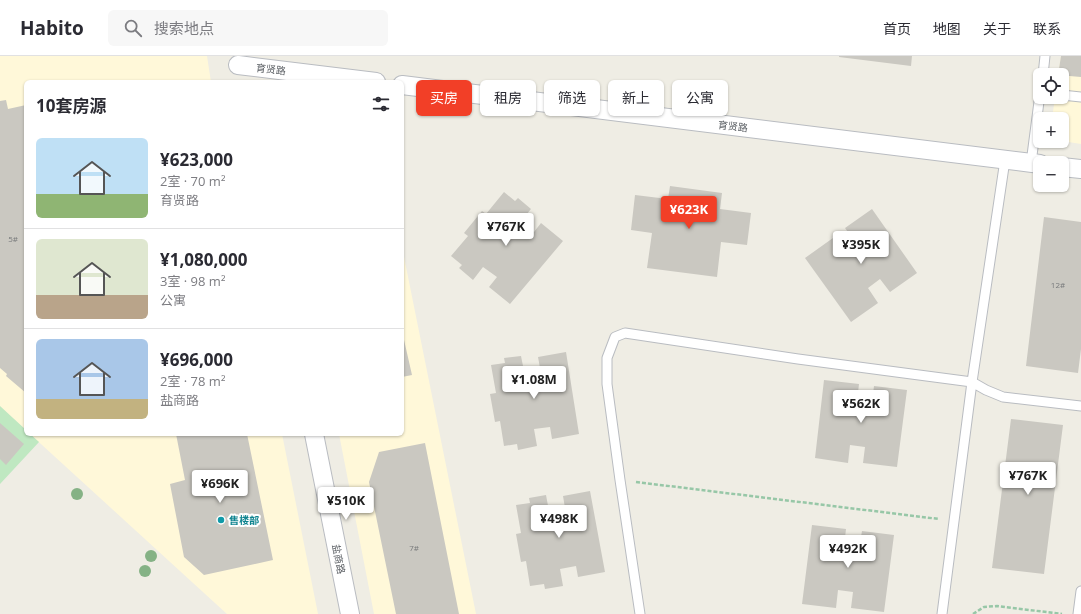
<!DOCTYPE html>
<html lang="zh">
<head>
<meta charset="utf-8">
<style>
  :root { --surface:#fff; --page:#f7f7f7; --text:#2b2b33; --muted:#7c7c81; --line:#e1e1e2; --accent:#f23f27 }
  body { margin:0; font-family:"Open Sans","Noto Sans SC",sans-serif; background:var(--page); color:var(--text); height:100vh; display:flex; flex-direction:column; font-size:15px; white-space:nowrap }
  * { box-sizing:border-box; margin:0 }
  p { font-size:13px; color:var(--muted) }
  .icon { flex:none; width:22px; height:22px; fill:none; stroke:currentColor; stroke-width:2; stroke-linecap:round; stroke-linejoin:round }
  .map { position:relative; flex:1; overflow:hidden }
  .drawer { position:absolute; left:24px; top:24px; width:380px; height:356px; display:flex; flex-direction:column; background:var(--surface); border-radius:6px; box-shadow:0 1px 3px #0004 }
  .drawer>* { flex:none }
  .guide { position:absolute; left:416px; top:24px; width:380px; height:36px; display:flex; gap:8px }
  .tools { position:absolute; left:1033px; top:12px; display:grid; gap:8px }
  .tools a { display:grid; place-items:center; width:36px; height:36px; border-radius:6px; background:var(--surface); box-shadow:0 1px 3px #0004; font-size:20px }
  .price { position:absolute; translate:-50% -34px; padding:0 9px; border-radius:4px; background:#fff; color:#222; font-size:13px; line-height:26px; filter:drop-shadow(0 1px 2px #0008) }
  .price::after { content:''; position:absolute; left:50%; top:24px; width:12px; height:9px; margin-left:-6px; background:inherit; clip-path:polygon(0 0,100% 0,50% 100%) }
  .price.active { background:var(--accent); color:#fff }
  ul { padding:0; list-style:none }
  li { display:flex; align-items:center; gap:12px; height:100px; padding:0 12px }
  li+li { border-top:1px solid var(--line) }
  li span { display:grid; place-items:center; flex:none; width:112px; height:80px; border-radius:6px; color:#555 }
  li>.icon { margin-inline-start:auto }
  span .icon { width:48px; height:48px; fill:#fffc; stroke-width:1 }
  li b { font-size:17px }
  h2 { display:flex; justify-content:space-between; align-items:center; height:48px; padding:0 12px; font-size:17px }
  .pill { padding:0 14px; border-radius:6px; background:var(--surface); box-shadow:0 1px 3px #0004; font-size:14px; line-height:36px }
  .pill.active { background:var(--accent); color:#fff }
  header { display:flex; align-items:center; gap:24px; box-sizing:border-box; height:56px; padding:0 20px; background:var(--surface); border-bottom:1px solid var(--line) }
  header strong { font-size:19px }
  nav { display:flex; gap:22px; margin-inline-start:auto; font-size:14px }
  .search { width:280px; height:36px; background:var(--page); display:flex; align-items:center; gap:10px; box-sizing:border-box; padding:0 14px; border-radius:6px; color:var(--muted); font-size:15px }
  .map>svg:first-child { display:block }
  .commercial { fill:#fff8d9 }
  .green { fill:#bfe8c1 }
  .building { fill:#cac8c1 }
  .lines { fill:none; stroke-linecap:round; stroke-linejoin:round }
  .service-casing { stroke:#b9bcc1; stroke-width:11 }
  .minor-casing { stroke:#b9bcc1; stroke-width:20 }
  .path { stroke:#97c7a7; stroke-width:2.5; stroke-dasharray:4 2; stroke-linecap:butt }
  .service { stroke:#fff; stroke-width:9 }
  .minor { stroke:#fff; stroke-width:18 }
  .tree { fill:#85b285 }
  .culture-dot { fill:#0f9aa8; stroke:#fff; stroke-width:1.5 }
  .labels { text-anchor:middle; stroke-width:4; stroke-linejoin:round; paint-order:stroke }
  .number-label { font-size:8px; fill:#787a7c }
  .street-label { font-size:10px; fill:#5c6065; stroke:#fff }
  .culture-label { font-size:10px; font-weight:bold; fill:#0d838f; stroke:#fff; text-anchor:start }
</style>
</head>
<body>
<header>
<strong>Habito</strong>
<div class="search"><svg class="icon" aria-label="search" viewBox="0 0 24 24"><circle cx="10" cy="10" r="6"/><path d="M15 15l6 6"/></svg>搜索地点</div>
<nav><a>首页</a><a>地图</a><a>关于</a><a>联系</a></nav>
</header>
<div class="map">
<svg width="1081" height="558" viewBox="0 0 1081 558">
  <rect width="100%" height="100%" fill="#efede4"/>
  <path class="commercial" d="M0 0H207L211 26H26V374L0 351Z
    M1061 0H1081V88L1062 85V63H1052L1055 41H1062V19H1058Z
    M402 191 476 558H374L339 378H402Z
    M30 378H282L318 558H227Z"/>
  <path class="green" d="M0 350 26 374V378H30L39 386 0 428Z"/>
  <path class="building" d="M839 0H912L911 10 839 1Z
    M1061 0H1081V21L1058 19Z
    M6 44 8 53 26 49V337L6 320 7 318 0 312V45Z
    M670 130 722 137 720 153 751 157 747 189 721 186 717 221 647 212 652 177 631 174 635 139 668 143Z
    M504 136 515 145 518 142 531 153 521 165 534 176 541 167 563 185 510 248 489 231 497 221 483 211 473 224 459 212 462 209 451 200 468 180 464 177 482 155 486 158Z
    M872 153 917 217 890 236 880 223 868 232 878 247 851 266 805 202 833 182 843 195 855 186 845 172Z
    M1044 161 1081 166V293L1078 317 1026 310Z
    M402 275 412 319 402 321Z
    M566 296 579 378 552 383 550 371 534 373 537 390 518 394 517 388 504 390 500 365 495 366 490 338 496 337 491 309 505 307 504 302 521 300 524 315 540 312 538 301Z
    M824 324 859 328 857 345 872 347 874 330 907 334 897 411 863 407 865 391 850 389 848 407 815 402Z
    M1011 363 1063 369 1044 518 992 512Z
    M0 367 24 388 6 409 0 403Z
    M176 378H247L273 504 204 519 184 501 170 428 185 424Z
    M425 387 459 558H396L369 426 379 396Z
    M590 435 605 516 578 521 576 510 560 513 563 530 545 533 544 528 530 530 526 505 521 506 516 478 521 477 516 449 530 447 529 442 546 439 549 455 565 452 563 440Z
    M812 469 846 473 844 490 859 492 862 475 894 479 884 556 851 552 853 536 838 534 836 552 802 548Z"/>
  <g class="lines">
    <defs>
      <path id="service" d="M1043 19 1045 0
        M1062 39 1081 41
        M1005 104 972 326 986 334 1003 341 1081 350
        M1031 107 1040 38
        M640 558 620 424 607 328V302L615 281 625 277 798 303 972 326 942 558
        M1078 558 1081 535"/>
      <path id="minor" d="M238 9 376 26
        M402 29 1040 108
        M1062 111 1081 113
        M314 378 350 558"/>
    </defs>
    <use href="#service" class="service-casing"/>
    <use href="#minor" class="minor-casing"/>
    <path class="path" d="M636 426 939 463
      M973 558 984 551 997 550 1062 558"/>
    <use href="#service" class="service"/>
    <use href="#minor" class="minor"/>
  </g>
  <g class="tree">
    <circle cx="77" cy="438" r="6"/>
    <circle cx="151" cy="500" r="6"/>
    <circle cx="145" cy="515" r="6"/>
  </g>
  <circle class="culture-dot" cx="221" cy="464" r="4"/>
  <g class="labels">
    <g class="number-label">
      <text x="13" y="186">5#</text>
      <text x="1058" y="232">12#</text>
      <text x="414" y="495">7#</text>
    </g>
    <g class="street-label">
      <text transform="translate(271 13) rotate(7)" y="4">育贤路</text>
      <text transform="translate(733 70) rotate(7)" y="4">育贤路</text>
      <text transform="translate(339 503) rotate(79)" y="4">盐商路</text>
    </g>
    <g class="culture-label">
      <text x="229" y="468">售楼部</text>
    </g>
  </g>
</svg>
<div class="tools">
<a><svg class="icon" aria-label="locate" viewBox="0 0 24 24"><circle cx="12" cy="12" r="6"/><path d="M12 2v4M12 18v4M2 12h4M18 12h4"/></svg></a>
<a>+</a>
<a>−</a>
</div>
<b class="price active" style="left:689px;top:174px">¥623K</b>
<b class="price" style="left:506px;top:191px">¥767K</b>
<b class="price" style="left:861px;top:209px">¥395K</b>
<b class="price" style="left:534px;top:344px">¥1.08M</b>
<b class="price" style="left:861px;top:368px">¥562K</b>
<b class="price" style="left:1028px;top:440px">¥767K</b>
<b class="price" style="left:220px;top:448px">¥696K</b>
<b class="price" style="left:346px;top:465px">¥510K</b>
<b class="price" style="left:559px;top:483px">¥498K</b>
<b class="price" style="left:848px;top:513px">¥492K</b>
<div class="guide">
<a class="pill active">买房</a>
<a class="pill">租房</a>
<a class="pill">筛选</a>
<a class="pill">新上</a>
<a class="pill">公寓</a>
</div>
<section class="drawer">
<h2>10套房源<svg class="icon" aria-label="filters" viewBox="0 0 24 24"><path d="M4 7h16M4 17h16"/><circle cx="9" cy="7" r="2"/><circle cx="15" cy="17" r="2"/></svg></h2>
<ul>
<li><span style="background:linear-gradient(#bfe0f5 70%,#8fb573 0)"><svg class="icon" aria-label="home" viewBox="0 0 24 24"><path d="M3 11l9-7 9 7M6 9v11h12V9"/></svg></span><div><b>¥623,000</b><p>2室 · 70 m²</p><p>育贤路</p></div></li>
<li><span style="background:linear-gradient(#dfe7d0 70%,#b9a48a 0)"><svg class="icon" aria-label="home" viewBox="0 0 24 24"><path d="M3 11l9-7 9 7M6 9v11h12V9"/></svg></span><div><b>¥1,080,000</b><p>3室 · 98 m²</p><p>公寓</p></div></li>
<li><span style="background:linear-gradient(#a9c7e8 75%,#c2b280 0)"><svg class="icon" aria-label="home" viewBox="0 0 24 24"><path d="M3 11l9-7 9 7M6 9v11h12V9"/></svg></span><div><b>¥696,000</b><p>2室 · 78 m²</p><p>盐商路</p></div></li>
</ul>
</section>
</div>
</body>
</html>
